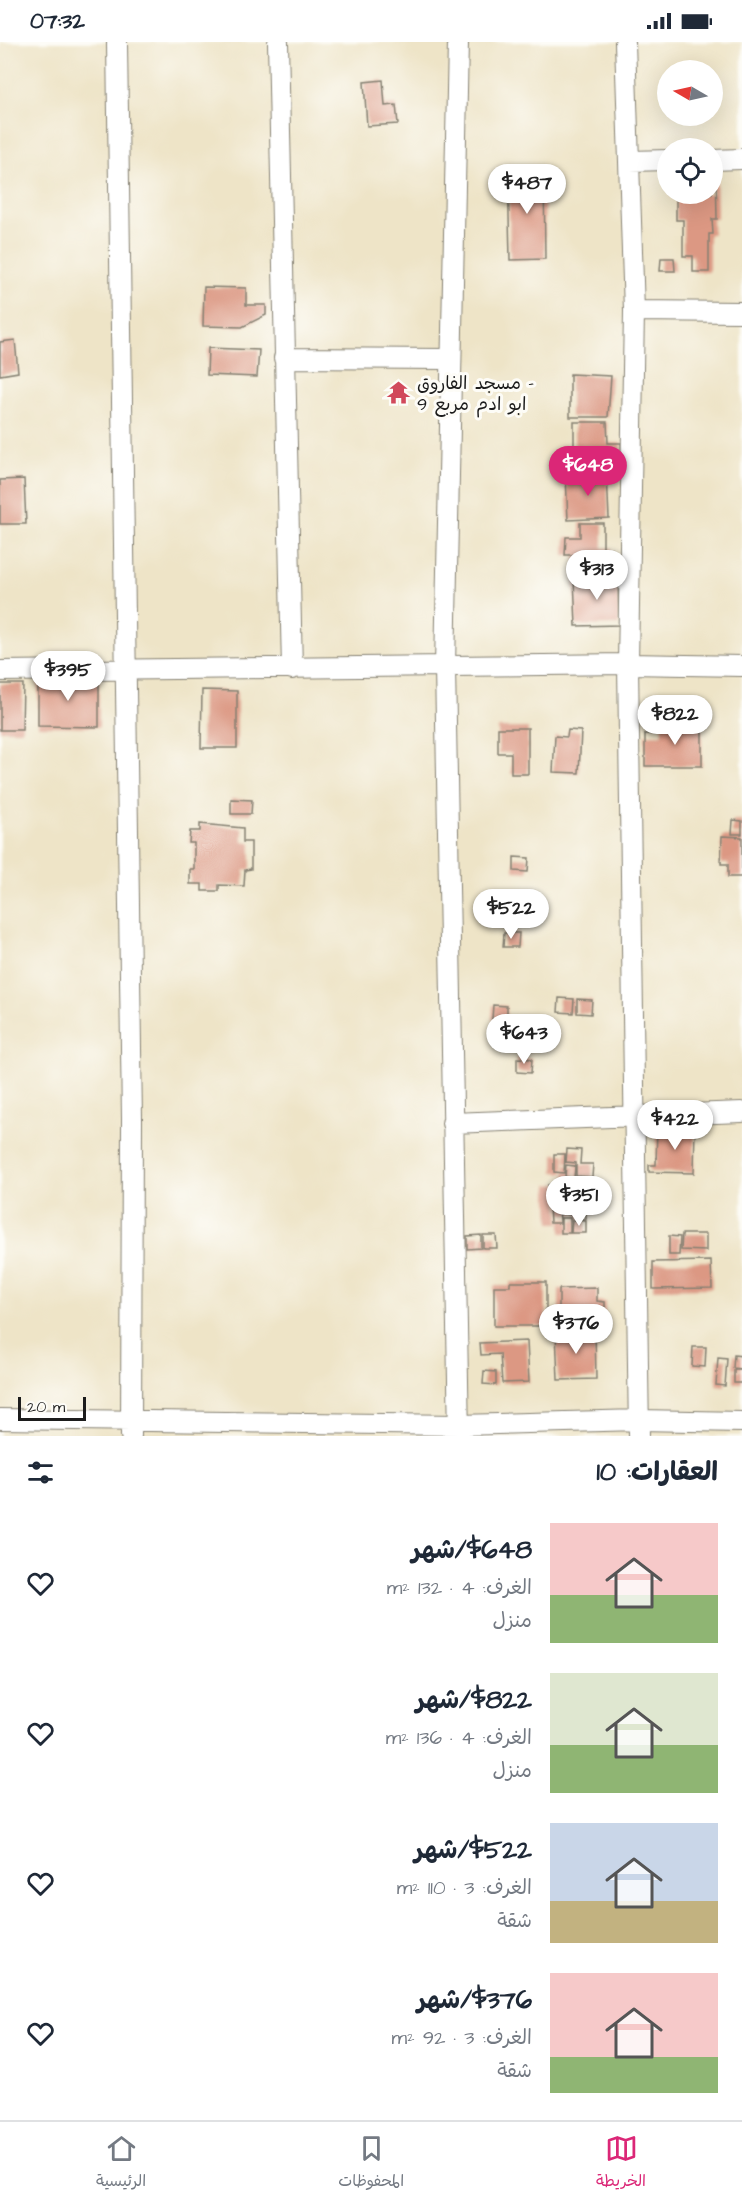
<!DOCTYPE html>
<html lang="ar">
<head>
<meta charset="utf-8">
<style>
  :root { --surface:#fff; --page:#f6f6f7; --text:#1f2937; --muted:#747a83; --line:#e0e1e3; --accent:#db2777 }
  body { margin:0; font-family:"Architects Daughter","Playpen Sans Arabic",sans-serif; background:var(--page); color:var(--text); direction:rtl; height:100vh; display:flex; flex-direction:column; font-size:22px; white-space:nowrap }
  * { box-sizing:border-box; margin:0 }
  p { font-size:20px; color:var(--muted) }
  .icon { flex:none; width:33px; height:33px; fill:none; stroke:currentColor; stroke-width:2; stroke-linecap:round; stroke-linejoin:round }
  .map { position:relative; height:1394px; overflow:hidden; direction:ltr }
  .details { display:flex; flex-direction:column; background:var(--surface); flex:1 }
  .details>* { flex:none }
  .needle { width:39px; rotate:279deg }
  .controls { position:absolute; left:657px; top:18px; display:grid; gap:12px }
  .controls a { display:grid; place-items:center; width:66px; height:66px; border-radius:50%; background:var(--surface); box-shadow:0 6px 24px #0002; font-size:30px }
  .scale { position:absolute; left:18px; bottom:15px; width:68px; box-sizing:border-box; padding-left:6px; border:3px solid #1c1c1c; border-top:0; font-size:16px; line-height:21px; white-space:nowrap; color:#1c1c1c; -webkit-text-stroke:4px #fdfcf7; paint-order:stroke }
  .price { position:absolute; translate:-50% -51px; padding:0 14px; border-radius:21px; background:#fff; color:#222; font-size:20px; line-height:39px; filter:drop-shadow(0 2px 3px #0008) }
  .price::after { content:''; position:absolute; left:50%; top:36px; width:18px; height:14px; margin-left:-9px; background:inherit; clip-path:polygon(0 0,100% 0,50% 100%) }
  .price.selected { background:var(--accent); color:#fff }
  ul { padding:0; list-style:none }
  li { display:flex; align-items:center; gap:18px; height:150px; padding:0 24px }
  li span { display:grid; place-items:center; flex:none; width:168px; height:120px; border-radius:0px; color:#555 }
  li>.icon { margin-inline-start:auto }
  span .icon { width:72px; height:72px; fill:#fffc; stroke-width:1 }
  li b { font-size:26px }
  h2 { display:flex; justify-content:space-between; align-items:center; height:72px; padding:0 24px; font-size:26px }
  .status { display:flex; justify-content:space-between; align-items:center; height:42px; padding:0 30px; background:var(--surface); direction:ltr }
  .status svg { height:16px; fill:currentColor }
  .tabs { display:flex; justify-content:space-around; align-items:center; height:84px; border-top:2px solid var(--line); background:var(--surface); font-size:16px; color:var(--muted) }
  .tabs a { display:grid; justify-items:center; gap:3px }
  .tabs .selected { color:var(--accent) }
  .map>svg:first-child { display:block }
  .building { fill:#dc9883 }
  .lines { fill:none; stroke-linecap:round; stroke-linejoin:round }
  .street-casing { stroke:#858072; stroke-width:22 }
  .street { stroke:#fff; stroke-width:20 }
  .labels { text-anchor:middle; stroke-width:6; stroke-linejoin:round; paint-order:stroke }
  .poi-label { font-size:18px; fill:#1c1c1c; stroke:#fdfcf7; text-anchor:start }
</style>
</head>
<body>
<div class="status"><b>07:32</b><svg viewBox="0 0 49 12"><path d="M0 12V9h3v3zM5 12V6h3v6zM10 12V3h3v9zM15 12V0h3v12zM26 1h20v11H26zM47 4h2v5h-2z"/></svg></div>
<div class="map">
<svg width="742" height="1394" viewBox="0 0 742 1394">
  <rect width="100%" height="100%" fill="#fdfcf7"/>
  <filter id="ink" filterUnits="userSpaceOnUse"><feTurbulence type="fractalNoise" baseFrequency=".0167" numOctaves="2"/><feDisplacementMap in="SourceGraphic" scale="12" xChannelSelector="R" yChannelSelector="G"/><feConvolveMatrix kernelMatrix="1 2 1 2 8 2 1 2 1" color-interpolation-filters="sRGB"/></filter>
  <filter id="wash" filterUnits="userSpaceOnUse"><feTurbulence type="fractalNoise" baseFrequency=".008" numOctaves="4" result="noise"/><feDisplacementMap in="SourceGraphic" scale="24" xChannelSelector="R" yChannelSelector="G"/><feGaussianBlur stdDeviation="1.35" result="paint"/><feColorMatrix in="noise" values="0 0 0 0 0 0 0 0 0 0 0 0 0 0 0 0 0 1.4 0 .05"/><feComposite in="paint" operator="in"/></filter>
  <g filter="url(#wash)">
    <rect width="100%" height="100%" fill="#eee4c7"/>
    <g id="blocks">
      <path class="building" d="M383 38 385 64 396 63 398 82 367 84 364 40Z
        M544 128 545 217 510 218 508 129Z
        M712 130H716L717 177H712L713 192H709V230H693V214H683V178H676V152H712Z
        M661 216H674L675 229H660Z
        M204 245 246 246V263H266V273L242 285 203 284Z
        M15 298 18 330 0 333V300Z
        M208 306 259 308 257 335 207 333Z
        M570 332 611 334 608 375H570Z
        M574 380H607L608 401H621L622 422H562V404H574Z
        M607 432 609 476 568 478 566 434Z
        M24 437 26 482H0V438Z
        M580 481H603V506H612L611 526H575V513H565L566 495H580Z
        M618 535 619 583 576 584 574 536Z
        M38 635 99 636V685L38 684Z
        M0 642H23L22 688H0Z
        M202 648 237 649V706H201Z
        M662 682H702V724H645V692H662Z
        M498 686H528V732H511V711H498Z
        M568 688 581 689 579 731 553 730 555 694 567 695Z
        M231 757 252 758 251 772H231Z
        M733 778 742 779V792H732Z
        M200 782 243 786V800H251V827L245 828 244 844 219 843V849H202V842H190V827H194V801H189L190 789H200Z
        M722 794 742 795V835H728V822H721Z
        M514 815 529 816 528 830 514 829Z
        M504 891H519L518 905H503Z
        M559 956 574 957 573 971 558 970Z
        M577 957 592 958 591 972 577 971Z
        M493 963 507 964V977H492Z
        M517 1016 532 1017 531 1031 517 1030Z
        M657 1085 695 1086 694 1131 649 1130V1123H656Z
        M567 1107 581 1108 580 1122H593L592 1135 576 1134V1121L566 1120Z
        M554 1112H565L564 1131 554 1130Z
        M566 1123 575 1124 574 1136 565 1135Z
        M558 1142 560 1181H550L549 1162 556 1161 548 1162V1143Z
        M561 1145 585 1146 584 1159 560 1158Z
        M561 1160H575V1173L561 1172Z
        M577 1161H586V1177H577Z
        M561 1176H570V1191H561Z
        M572 1178 586 1179V1191H571Z
        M682 1192H706V1209L681 1208Z
        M481 1193V1206L467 1207V1194Z
        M483 1193H496L497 1206H483Z
        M669 1194 680 1195 679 1213H669Z
        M711 1219 712 1246 653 1247V1220Z
        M510 1240H546V1284H494V1244H510Z
        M597 1246V1259L605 1260V1285L559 1286V1247Z
        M595 1288 596 1337 558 1338 556 1290Z
        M527 1299 529 1340 502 1341 500 1312 481 1313 480 1301Z
        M693 1305H706L705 1325 692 1324Z
        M734 1313 742 1314V1327L733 1326Z
        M718 1316 727 1317 725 1344 716 1343Z
        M734 1328H742V1341H734Z
        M484 1329 496 1330V1343L483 1342Z"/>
    </g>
  </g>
  <g filter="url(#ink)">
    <use href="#blocks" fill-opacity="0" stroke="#858072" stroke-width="1.5"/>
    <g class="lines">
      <defs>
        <path id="street" d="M117 0 132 1078 131 1394
          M278 0 292 627
          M458 0 445 625 459 1394
          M625 0 634 269 628 622 639 1394
          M712 118 742 117
          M630 119 668 118
          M634 269 742 270
          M284 316 449 317
          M0 629 628 622 742 624
          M452 1081 742 1070
          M0 1377 459 1383 639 1378 742 1380"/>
      </defs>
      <use href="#street" class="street-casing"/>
      <use href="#street" class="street"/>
    </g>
  </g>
  <defs>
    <symbol id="temple-bare" viewBox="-9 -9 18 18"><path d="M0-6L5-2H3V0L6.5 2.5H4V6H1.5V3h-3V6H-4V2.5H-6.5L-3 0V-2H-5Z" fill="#d1495b" stroke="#fdfcf7" stroke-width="2.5" paint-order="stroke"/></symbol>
  </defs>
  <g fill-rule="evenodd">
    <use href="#temple-bare" x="382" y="334" width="33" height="33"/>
  </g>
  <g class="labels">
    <g class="poi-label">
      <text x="417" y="347">مسجد الفاروق -<tspan x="417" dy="21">ابو ادم مربع 9</tspan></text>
    </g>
  </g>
</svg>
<div class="controls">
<a><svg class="needle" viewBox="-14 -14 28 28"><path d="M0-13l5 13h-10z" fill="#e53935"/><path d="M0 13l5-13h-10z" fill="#747a83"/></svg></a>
<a><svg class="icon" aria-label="locate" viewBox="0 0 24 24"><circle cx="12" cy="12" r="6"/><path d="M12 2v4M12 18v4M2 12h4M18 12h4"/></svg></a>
</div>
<div class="scale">20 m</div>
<b class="price" style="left:527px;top:173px">$487</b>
<b class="price selected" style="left:588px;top:455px">$648</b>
<b class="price" style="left:597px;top:559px">$313</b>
<b class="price" style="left:68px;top:660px">$395</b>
<b class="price" style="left:675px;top:704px">$822</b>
<b class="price" style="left:511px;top:898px">$522</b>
<b class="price" style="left:524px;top:1023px">$643</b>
<b class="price" style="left:675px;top:1109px">$422</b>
<b class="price" style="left:579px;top:1185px">$351</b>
<b class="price" style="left:576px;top:1313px">$376</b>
</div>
<section class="details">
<h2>العقارات: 10<svg class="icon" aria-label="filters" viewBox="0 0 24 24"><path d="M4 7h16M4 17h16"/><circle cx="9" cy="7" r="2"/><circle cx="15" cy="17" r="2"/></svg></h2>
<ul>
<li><span style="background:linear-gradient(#f6c9c9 60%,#8fb573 0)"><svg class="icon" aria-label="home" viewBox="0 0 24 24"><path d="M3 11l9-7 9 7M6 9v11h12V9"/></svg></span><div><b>$648/شهر</b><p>الغرف: 4 · 132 m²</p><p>منزل</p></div><svg class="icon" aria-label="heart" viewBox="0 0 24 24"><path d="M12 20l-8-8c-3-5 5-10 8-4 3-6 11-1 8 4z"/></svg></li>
<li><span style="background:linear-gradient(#dfe7d0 60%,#8fb573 0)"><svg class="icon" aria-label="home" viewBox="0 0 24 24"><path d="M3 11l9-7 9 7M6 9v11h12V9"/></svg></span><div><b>$822/شهر</b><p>الغرف: 4 · 136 m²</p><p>منزل</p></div><svg class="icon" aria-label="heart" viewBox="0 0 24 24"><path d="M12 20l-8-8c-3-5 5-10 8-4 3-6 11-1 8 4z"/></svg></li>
<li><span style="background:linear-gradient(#c9d6e8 65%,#c2b280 0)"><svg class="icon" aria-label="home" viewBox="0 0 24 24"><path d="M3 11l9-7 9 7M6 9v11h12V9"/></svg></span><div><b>$522/شهر</b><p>الغرف: 3 · 110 m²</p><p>شقة</p></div><svg class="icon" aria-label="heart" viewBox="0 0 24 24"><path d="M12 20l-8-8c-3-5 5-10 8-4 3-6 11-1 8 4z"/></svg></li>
<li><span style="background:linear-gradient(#f6c9c9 70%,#8fb573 0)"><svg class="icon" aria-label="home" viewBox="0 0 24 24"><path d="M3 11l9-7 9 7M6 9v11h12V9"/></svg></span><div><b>$376/شهر</b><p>الغرف: 3 · 92 m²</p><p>شقة</p></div><svg class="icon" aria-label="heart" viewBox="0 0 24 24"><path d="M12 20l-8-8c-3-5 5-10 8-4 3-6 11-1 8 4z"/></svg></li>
</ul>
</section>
<nav class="tabs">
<a class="selected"><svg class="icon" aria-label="map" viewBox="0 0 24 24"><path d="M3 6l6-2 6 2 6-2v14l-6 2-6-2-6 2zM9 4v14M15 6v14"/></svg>الخريطة</a>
<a><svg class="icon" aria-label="saved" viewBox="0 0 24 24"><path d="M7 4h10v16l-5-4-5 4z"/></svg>المحفوظات</a>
<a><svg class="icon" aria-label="home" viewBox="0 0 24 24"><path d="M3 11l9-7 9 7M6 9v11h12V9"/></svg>الرئيسية</a>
</nav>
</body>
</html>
